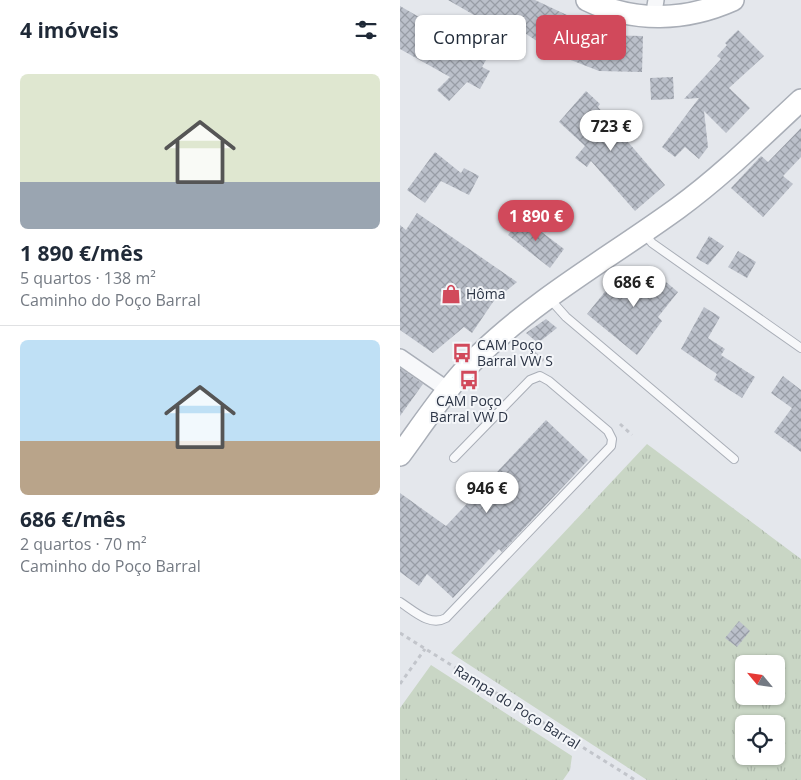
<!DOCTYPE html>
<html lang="pt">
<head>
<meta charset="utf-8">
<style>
  :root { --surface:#fff; --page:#f6f6f7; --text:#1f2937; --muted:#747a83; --line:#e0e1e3; --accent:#d1495b }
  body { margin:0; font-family:"Open Sans",sans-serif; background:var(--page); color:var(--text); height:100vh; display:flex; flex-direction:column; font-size:19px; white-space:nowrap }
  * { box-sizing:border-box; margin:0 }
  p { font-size:16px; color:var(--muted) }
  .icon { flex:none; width:28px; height:28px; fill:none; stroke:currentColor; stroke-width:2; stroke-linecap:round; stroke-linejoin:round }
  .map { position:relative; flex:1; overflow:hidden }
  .details { display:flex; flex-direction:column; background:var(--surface); width:400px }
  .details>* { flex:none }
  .hud { position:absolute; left:15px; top:15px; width:310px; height:45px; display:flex; gap:10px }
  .needle { width:32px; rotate:299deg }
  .fabs { position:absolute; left:335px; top:655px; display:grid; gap:10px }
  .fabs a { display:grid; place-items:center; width:50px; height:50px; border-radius:8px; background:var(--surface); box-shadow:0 1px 4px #0004; font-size:25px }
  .price { position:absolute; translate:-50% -42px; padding:0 11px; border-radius:18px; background:#fff; color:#222; font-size:16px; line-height:32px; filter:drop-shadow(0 1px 2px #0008) }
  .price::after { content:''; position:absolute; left:50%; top:30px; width:15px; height:11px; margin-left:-8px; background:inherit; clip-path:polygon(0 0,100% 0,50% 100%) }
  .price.on { background:var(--accent); color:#fff }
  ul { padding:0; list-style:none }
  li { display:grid; align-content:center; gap:10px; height:265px; padding:0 20px }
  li+li { border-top:1px solid var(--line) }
  li span { display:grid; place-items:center; height:155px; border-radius:8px; color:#555 }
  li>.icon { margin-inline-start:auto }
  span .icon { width:90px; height:90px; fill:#fffc; stroke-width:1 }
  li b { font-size:21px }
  h2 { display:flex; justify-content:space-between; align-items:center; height:60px; padding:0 20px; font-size:21px }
  .chip { padding:0 18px; border-radius:8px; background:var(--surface); box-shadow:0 1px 4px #0004; font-size:18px; line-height:45px }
  .chip.on { background:var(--accent); color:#fff }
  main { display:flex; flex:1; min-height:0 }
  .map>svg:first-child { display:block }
  .grass { fill:url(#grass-tufts); fill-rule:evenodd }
  .building { fill:url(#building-cross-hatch) }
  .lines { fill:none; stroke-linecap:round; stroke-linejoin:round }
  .lane-casing { stroke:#a9aeb7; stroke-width:10 }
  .street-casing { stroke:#a9aeb7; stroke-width:18 }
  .secondary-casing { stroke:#a9aeb7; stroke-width:24 }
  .path { stroke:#c2c5cb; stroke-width:3; stroke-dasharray:4 4; stroke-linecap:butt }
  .lane { stroke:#f7f8fa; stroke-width:8 }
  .street { stroke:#f7f8fa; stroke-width:15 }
  .secondary { stroke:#fff; stroke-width:21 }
  .labels { text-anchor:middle; stroke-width:4; stroke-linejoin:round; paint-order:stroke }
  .poi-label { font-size:14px; fill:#2b3445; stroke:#f4f6f9; text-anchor:start }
  .street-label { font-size:14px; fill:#2b3445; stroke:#f4f6f9 }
</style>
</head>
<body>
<main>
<section class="details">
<h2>4 imóveis<svg class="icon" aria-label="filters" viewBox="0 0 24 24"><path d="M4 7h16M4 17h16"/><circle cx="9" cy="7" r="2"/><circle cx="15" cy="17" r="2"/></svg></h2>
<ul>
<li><span style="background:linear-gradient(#dfe7d0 70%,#9aa5b1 0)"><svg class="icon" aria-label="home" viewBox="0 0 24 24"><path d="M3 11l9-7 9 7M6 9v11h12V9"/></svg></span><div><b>1 890 €/mês</b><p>5 quartos · 138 m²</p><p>Caminho do Poço Barral</p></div></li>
<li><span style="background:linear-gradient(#bfe0f5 65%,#b9a48a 0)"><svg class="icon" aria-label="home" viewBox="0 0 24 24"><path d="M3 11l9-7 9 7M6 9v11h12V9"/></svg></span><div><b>686 €/mês</b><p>2 quartos · 70 m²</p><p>Caminho do Poço Barral</p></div></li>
</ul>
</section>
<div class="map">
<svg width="401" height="780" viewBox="0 0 401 780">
  <defs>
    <pattern id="grass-tufts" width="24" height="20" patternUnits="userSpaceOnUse" patternTransform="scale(1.25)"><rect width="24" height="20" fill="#c9d6c5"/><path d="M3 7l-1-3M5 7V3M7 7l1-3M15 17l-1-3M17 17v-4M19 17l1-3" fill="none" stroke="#adb8ab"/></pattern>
    <pattern id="building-cross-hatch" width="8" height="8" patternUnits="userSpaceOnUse" patternTransform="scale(1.25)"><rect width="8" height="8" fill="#bbc0ca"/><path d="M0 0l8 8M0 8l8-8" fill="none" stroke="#989da6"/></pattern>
  </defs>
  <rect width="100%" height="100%" fill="#e4e7ec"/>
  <path class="grass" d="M247 444 401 559V780H247L51 653ZM344 664H376V696H344ZM344 724H376V756H344Z
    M31 665 172 756 170 770 163 780H0V708Z"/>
  <path class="building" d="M48 0H135L169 16 166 23 198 35 243 36 242 72 199 71 158 55 108 22 82 67 90 71 80 89 67 82 49 101 37 90 50 77 0 49V6L59 40 74 15Z
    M338 30 364 56 329 88 350 108 326 133 304 111 308 147 299 159 285 147 275 157 262 147 299 98 284 99 321 59 317 56 327 45 325 43Z
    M273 77 274 99 251 100 250 78Z
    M186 91 200 104 198 107 265 185 235 211 191 161 187 167 175 158 185 146 159 122Z
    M401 128V157L383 176 393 184 363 217 331 188 361 156 368 162Z
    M35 152 61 173 64 168 79 176 69 195 41 181 25 203 7 190Z
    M17 213 117 282 93 302 72 333 64 327 33 353 0 330V225L6 230Z
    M122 217 164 249 150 268 108 235Z
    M309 236 324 246 308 265 296 258Z
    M338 251 356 262 347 278 328 267Z
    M248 267 278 292 258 317 262 321 237 355 187 314 212 283Z
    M304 307 320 317 308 338 325 349 321 355 355 377 342 398 314 380 317 374 281 349Z
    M146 319 157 328 138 343 126 333Z
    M0 368 23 384 0 416Z
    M383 376 401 390V452L374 432 392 408 371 393Z
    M146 420 188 460 102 552 99 549 53 598 27 574 19 586 0 572V493L46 526Z
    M339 621 350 631 337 647 325 638Z"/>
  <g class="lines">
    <defs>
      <path id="lane" d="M244 233 252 243 401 348
        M149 298 166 317 334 459
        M0 602C14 611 30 627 46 618L211 446 212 439 208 431 149 381 140 376 130 380 54 458"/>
      <path id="street" d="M253 18 256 0
        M0 357 48 390"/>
      <path id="secondary" d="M187 0C234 23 286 21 333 0
        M0 455C25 421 49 384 80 354 139 297 212 256 278 208 322 176 361 137 401 100"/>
    </defs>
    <use href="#lane" class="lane-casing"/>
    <use href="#street" class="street-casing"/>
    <use href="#secondary" class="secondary-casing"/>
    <path class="path" d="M122 343 148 364
      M220 424 232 435
      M0 633 235 780
      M0 684 25 649"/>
    <use href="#lane" class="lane"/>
    <use href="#street" class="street"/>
    <use href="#secondary" class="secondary"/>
  </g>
  <defs>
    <symbol id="shop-bare" viewBox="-9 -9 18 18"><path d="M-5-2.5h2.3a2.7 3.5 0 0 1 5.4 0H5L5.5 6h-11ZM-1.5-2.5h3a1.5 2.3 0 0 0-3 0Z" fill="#d1495b" stroke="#f4f6f9" stroke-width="2.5" paint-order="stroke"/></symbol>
    <symbol id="bus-bare" viewBox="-9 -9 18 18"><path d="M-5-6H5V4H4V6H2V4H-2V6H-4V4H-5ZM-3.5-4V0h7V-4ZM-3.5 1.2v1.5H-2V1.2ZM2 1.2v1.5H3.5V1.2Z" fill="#d1495b" stroke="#f4f6f9" stroke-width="2.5" paint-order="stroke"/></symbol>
  </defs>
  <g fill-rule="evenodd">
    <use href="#shop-bare" x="37" y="280" width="28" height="28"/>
    <use href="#bus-bare" x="48" y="339" width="28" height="28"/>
    <use href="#bus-bare" x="55" y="366" width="28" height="28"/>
  </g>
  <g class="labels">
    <g class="poi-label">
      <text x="66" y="299">Hôma</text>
      <text x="77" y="350">CAM Poço<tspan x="77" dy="16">Barral VW S</tspan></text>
      <text x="69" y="406" text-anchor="middle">CAM Poço<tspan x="69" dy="16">Barral VW D</tspan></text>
    </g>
    <g class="street-label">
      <text transform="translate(117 707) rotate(32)" y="5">Rampa do Poço Barral</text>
    </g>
  </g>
</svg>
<div class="fabs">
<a><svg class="needle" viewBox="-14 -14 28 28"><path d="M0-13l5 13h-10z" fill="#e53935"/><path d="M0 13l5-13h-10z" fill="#747a83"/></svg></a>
<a><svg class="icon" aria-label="locate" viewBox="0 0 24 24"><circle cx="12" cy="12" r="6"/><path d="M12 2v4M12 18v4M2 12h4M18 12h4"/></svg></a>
</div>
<b class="price" style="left:211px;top:152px">723 €</b>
<b class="price on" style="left:136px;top:242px">1 890 €</b>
<b class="price" style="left:234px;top:308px">686 €</b>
<b class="price" style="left:87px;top:514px">946 €</b>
<div class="hud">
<a class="chip">Comprar</a>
<a class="chip on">Alugar</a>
</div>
</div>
</main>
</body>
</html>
